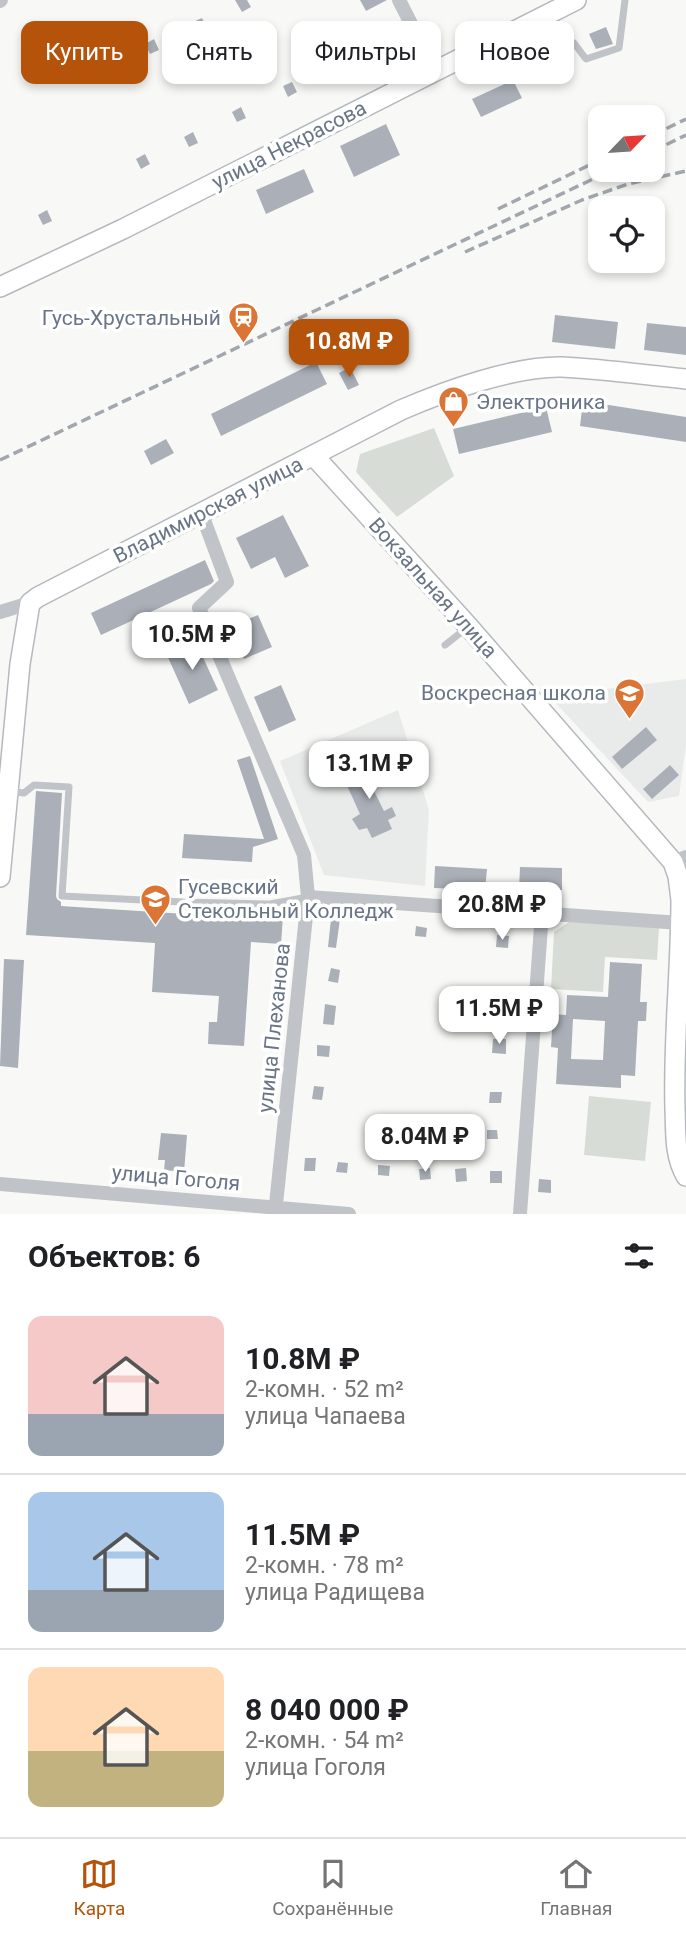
<!DOCTYPE html>
<html lang="ru">
<head>
<meta charset="utf-8">
<style>
  :root { --surface:#fff; --page:#f6f6f6; --text:#202124; --muted:#757577; --line:#e0e0e0; --accent:#b45309 }
  body { margin:0; font-family:Roboto,sans-serif; background:var(--page); color:var(--text); height:100vh; display:flex; flex-direction:column; font-size:26px; white-space:nowrap }
  * { box-sizing:border-box; margin:0 }
  p { font-size:23px; color:var(--muted) }
  .icon { flex:none; width:38px; height:38px; fill:none; stroke:currentColor; stroke-width:2; stroke-linecap:round; stroke-linejoin:round }
  .map { position:relative; height:1214px; overflow:hidden }
  .drawer { display:flex; flex-direction:column; background:var(--surface); flex:1 }
  .drawer>* { flex:none }
  .guide { position:absolute; left:21px; top:21px; width:644px; height:63px; display:flex; gap:14px }
  .needle { width:46px; rotate:65deg }
  .buttons { position:absolute; left:588px; top:105px; display:grid; gap:14px }
  .buttons a { display:grid; place-items:center; width:77px; height:77px; border-radius:14px; background:var(--surface); box-shadow:0 4px 10px #0003; font-size:35px }
  .price { position:absolute; translate:-50% -60px; padding:0 16px; border-radius:14px; background:#fff; color:#222; font-size:23px; line-height:46px; filter:drop-shadow(0 2px 4px #0008) }
  .price::after { content:''; position:absolute; left:50%; top:42px; width:21px; height:16px; margin-left:-10px; background:inherit; clip-path:polygon(0 0,100% 0,50% 100%) }
  .price.on { background:var(--accent); color:#fff }
  ul { padding:0; list-style:none }
  li { display:flex; align-items:center; gap:21px; height:175px; padding:0 28px }
  li+li { border-top:2px solid var(--line) }
  li span { display:grid; place-items:center; flex:none; width:196px; height:140px; border-radius:14px; color:#555 }
  li>.icon { margin-inline-start:auto }
  span .icon { width:84px; height:84px; fill:#fffc; stroke-width:1 }
  li b { font-size:30px }
  h2 { display:flex; justify-content:space-between; align-items:center; height:84px; padding:0 28px; font-size:30px }
  .pill { padding:0 24px; border-radius:14px; background:var(--surface); box-shadow:0 4px 10px #0003; font-size:24px; line-height:63px }
  .pill.on { background:var(--accent); color:#fff }
  .tab-bar { display:flex; justify-content:space-around; align-items:center; height:98px; border-top:2px solid var(--line); background:var(--surface); font-size:19px; color:var(--muted) }
  .tab-bar a { display:grid; justify-items:center; gap:4px }
  .tab-bar .on { color:var(--accent) }
  .map>svg:first-child { display:block }
  .built { fill:#e9eaea }
  .green { fill:#d7ddd6 }
  .building { fill:#abb0b8; fill-rule:evenodd }
  .lines { fill:none; stroke-linecap:round; stroke-linejoin:round }
  .secondary-casing { stroke:#b5b9bf; stroke-width:22 }
  .lane { stroke:#c0c3c8; stroke-width:7 }
  .street { stroke:#c0c3c8; stroke-width:14 }
  .secondary { stroke:#fff; stroke-width:19 }
  .rail { stroke:#a2a7ae; stroke-width:3.5; stroke-dasharray:10 5; stroke-linecap:butt }
  .labels { text-anchor:middle; stroke-width:7; stroke-linejoin:round; paint-order:stroke }
  .street-label { font-size:21px; fill:#697586; stroke:#fff }
  .poi-label { font-size:21px; fill:#697586; stroke:#fff; text-anchor:end }
</style>
</head>
<body>
<div class="map">
<svg width="686" height="1214" viewBox="0 0 686 1214">
  <rect width="100%" height="100%" fill="#f8f9f6"/>
  <path class="built" d="M686 679V745L679 796 648 802 549 696Z
    M398 710 429 810 425 886 324 875 280 761Z"/>
  <path class="green" d="M434 428 454 476 397 517 356 472 360 454Z
    M569 922 659 928 657 960 605 957 603 992 551 989 554 932Z
    M589 1096 651 1102 645 1161 584 1155Z"/>
  <path class="building" d="M235 0H247L251 7 242 12Z
    M360 0H387L366 11Z
    M202 18 207 28 198 33 193 22Z
    M606 27 613 44 596 49 589 34Z
    M154 39 159 50 150 54 145 44Z
    M376 46 381 56 372 61 367 51Z
    M342 60 347 70 338 75 333 65Z
    M108 61 114 71 104 76 99 65Z
    M513 80 522 98 481 117 472 99Z
    M292 82 297 92 288 97 283 86Z
    M241 107 246 118 237 122 232 112Z
    M386 124 400 155 354 177 340 146Z
    M193 132 198 143 189 147 184 137Z
    M145 154 150 164 141 169 136 159Z
    M304 169 314 192 266 214 256 190Z
    M47 210 52 221 43 225 38 215Z
    M555 315 618 322 615 349 552 342Z
    M647 323 686 327V355L644 350Z
    M316 362 327 384 221 436 211 414Z
    M350 367 359 385 348 390 339 373Z
    M583 401 686 417V442L580 426Z
    M546 407 552 432 459 454 453 429Z
    M166 439 174 453 151 465 144 451Z
    M283 515 309 566 285 578 275 557 251 569 236 538Z
    M205 560 214 581 211 584 101 635 91 613Z
    M258 615 272 647 244 659 230 627Z
    M195 640 218 690 189 704 166 653Z
    M281 685 296 720 269 732 254 697Z
    M646 727 657 740 622 769 612 757Z
    M250 756 278 839 253 847 252 862 182 858 184 834 264 839 237 760Z
    M371 760 379 778 370 783 384 811 392 807 396 816 388 820 392 829 372 838 367 828 359 830 352 819 360 814 344 779 359 773 356 766Z
    M670 765 679 775 652 799 643 789Z
    M36 791 62 793 56 896 57 899 61 902V906L186 914V908H196V911L283 916 281 944 251 942 244 1046 208 1044 209 1022H217L219 996 152 992 155 943 26 935Z
    M435 866 487 869 485 890 434 888Z
    M520 867 562 868V890L519 889Z
    M331 919H340L336 948 328 947Z
    M416 926 427 928 426 937 415 936Z
    M497 935 509 936 508 948 496 947Z
    M4 959 24 960 18 1068 0 1066Z
    M610 962 642 964 640 1002H647L646 1021H638L635 1076 621 1075V1088L556 1084 558 1048 551 1047 553 1014 566 1015 567 995 608 997ZM573 1019 605 1021 603 1060 571 1059Z
    M331 968 340 970 338 983 328 981Z
    M325 1004 336 1006 334 1025 323 1024Z
    M493 1039H506V1054L492 1053Z
    M317 1045 330 1046 329 1057 317 1056Z
    M314 1086 324 1087 322 1100 312 1099Z
    M490 1092H502L501 1103H489Z
    M487 1130H497L498 1139H487Z
    M161 1133 187 1135 184 1172 164 1170 165 1160H158Z
    M305 1158H316L315 1171H304Z
    M338 1162 348 1163 347 1173 336 1172Z
    M378 1165 390 1166 389 1176 378 1175Z
    M430 1168 431 1179 420 1180 419 1169Z
    M466 1168 467 1181 456 1182 455 1169Z
    M490 1171H502V1183H490Z
    M539 1179 551 1180V1193L538 1192Z"/>
  <g class="lines">
    <defs>
      <path id="secondary" d="M0 287 123 229 576 0
        M314 456 468 626 673 862 678 876 681 900C681 969 673 1039 675 1109 676 1132 674 1155 686 1176
        M0 877 20 664 30 603 38 597 401 410C445 391 514 366 562 367 603 369 645 375 686 379"/>
    </defs>
    <use href="#secondary" class="secondary-casing"/>
    <path class="lane" d="M536 22 574 43 586 59 619 48 625 0
      M445 645 468 627
      M8 791 24 793 34 785 69 787 62 896 183 902 270 904 308 897"/>
    <path class="street" d="M399 0 435 71
      M0 1 1 0
      M201 512 227 582 199 608 304 855 308 897 275 1214
      M0 612 30 603
      M673 862 686 857
      M308 897 681 923
      M0 1184 349 1214
      M520 1214 542 913"/>
    <use href="#secondary" class="secondary"/>
    <path class="rail" d="M653 135 686 119
      M653 151 686 135
      M498 209 600 160
      M465 252 582 200 628 184 686 171
      M0 460 612 170"/>
  </g>
  <defs>
    <symbol id="station-pin" viewBox="-11 -11 22 30"><path d="M0 17L-7.5 6A9.5 9.5 0 1 1 7.5 6Z" fill="#db7434" stroke="#fff"/><path d="M-3-6H3Q5-6 5-4V2Q5 4 3 4L4.5 6H3L1.5 4h-3L-3 6H-4.5L-3 4Q-5 4-5 2V-4Q-5-6-3-6ZM-3.5-4v3h7v-3ZM-3.5 1v1.5H-2V1ZM2 1v1.5H3.5V1Z" fill="#fff"/></symbol>
    <symbol id="shop-pin" viewBox="-11 -11 22 30"><path d="M0 17L-7.5 6A9.5 9.5 0 1 1 7.5 6Z" fill="#db7434" stroke="#fff"/><path d="M-5-2.5h2.3a2.7 3.5 0 0 1 5.4 0H5L5.5 6h-11ZM-1.5-2.5h3a1.5 2.3 0 0 0-3 0Z" fill="#fff"/></symbol>
    <symbol id="school-pin" viewBox="-11 -11 22 30"><path d="M0 17L-7.5 6A9.5 9.5 0 1 1 7.5 6Z" fill="#db7434" stroke="#fff"/><path d="M0-5L7-2L0 1L-7-2ZM-4 1L0 2.5L4 1V4Q0 6-4 4Z" fill="#fff"/></symbol>
    <symbol id="university-pin" viewBox="-11 -11 22 30"><path d="M0 17L-7.5 6A9.5 9.5 0 1 1 7.5 6Z" fill="#db7434" stroke="#fff"/><path d="M0-5L7-2L0 1L-7-2ZM-4 1L0 2.5L4 1V4Q0 6-4 4Z" fill="#fff"/></symbol>
  </defs>
  <g fill-rule="evenodd">
    <use href="#station-pin" x="226" y="300" width="35" height="47"/>
    <use href="#shop-pin" x="436" y="384" width="35" height="47"/>
    <use href="#school-pin" x="612" y="676" width="35" height="47"/>
    <use href="#university-pin" x="138" y="882" width="35" height="47"/>
  </g>
  <g class="labels">
    <g class="street-label">
      <text transform="translate(289 145) rotate(-27)" y="7">улица Некрасова</text>
      <text transform="translate(208 510) rotate(-27)" y="7">Владимирская улица</text>
      <text transform="translate(433 588) rotate(48)" y="7">Вокзальная улица</text>
      <text transform="translate(274 1028) rotate(-84)" y="7">улица Плеханова</text>
      <text transform="translate(176 1178) rotate(5)" y="7">улица Гоголя</text>
    </g>
    <g class="poi-label">
      <text x="221" y="325">Гусь-Хрустальный</text>
      <text x="476" y="409" text-anchor="start">Электроника</text>
      <text x="606" y="700">Воскресная школа</text>
      <text x="178" y="894" text-anchor="start">Гусевский<tspan x="178" dy="24">Стекольный Колледж</tspan></text>
    </g>
  </g>
</svg>
<div class="buttons">
<a><svg class="needle" viewBox="-14 -14 28 28"><path d="M0-13l5 13h-10z" fill="#e53935"/><path d="M0 13l5-13h-10z" fill="#757577"/></svg></a>
<a><svg class="icon" aria-label="locate" viewBox="0 0 24 24"><circle cx="12" cy="12" r="6"/><path d="M12 2v4M12 18v4M2 12h4M18 12h4"/></svg></a>
</div>
<b class="price on" style="left:349px;top:379px">10.8M ₽</b>
<b class="price" style="left:192px;top:672px">10.5M ₽</b>
<b class="price" style="left:369px;top:801px">13.1M ₽</b>
<b class="price" style="left:502px;top:942px">20.8M ₽</b>
<b class="price" style="left:499px;top:1046px">11.5M ₽</b>
<b class="price" style="left:425px;top:1174px">8.04M ₽</b>
<div class="guide">
<a class="pill on">Купить</a>
<a class="pill">Снять</a>
<a class="pill">Фильтры</a>
<a class="pill">Новое</a>
</div>
</div>
<section class="drawer">
<h2>Объектов: 6<svg class="icon" aria-label="filters" viewBox="0 0 24 24"><path d="M4 7h16M4 17h16"/><circle cx="9" cy="7" r="2"/><circle cx="15" cy="17" r="2"/></svg></h2>
<ul>
<li><span style="background:linear-gradient(#f6c9c9 70%,#9aa5b1 0)"><svg class="icon" aria-label="home" viewBox="0 0 24 24"><path d="M3 11l9-7 9 7M6 9v11h12V9"/></svg></span><div><b>10.8M ₽</b><p>2-комн. · 52 m²</p><p>улица Чапаева</p></div></li>
<li><span style="background:linear-gradient(#a9c7e8 70%,#9aa5b1 0)"><svg class="icon" aria-label="home" viewBox="0 0 24 24"><path d="M3 11l9-7 9 7M6 9v11h12V9"/></svg></span><div><b>11.5M ₽</b><p>2-комн. · 78 m²</p><p>улица Радищева</p></div></li>
<li><span style="background:linear-gradient(#ffd9b3 60%,#c2b280 0)"><svg class="icon" aria-label="home" viewBox="0 0 24 24"><path d="M3 11l9-7 9 7M6 9v11h12V9"/></svg></span><div><b>8 040 000 ₽</b><p>2-комн. · 54 m²</p><p>улица Гоголя</p></div></li>
</ul>
</section>
<nav class="tab-bar">
<a class="on"><svg class="icon" aria-label="map" viewBox="0 0 24 24"><path d="M3 6l6-2 6 2 6-2v14l-6 2-6-2-6 2zM9 4v14M15 6v14"/></svg>Карта</a>
<a><svg class="icon" aria-label="saved" viewBox="0 0 24 24"><path d="M7 4h10v16l-5-4-5 4z"/></svg>Сохранённые</a>
<a><svg class="icon" aria-label="home" viewBox="0 0 24 24"><path d="M3 11l9-7 9 7M6 9v11h12V9"/></svg>Главная</a>
</nav>
</body>
</html>
